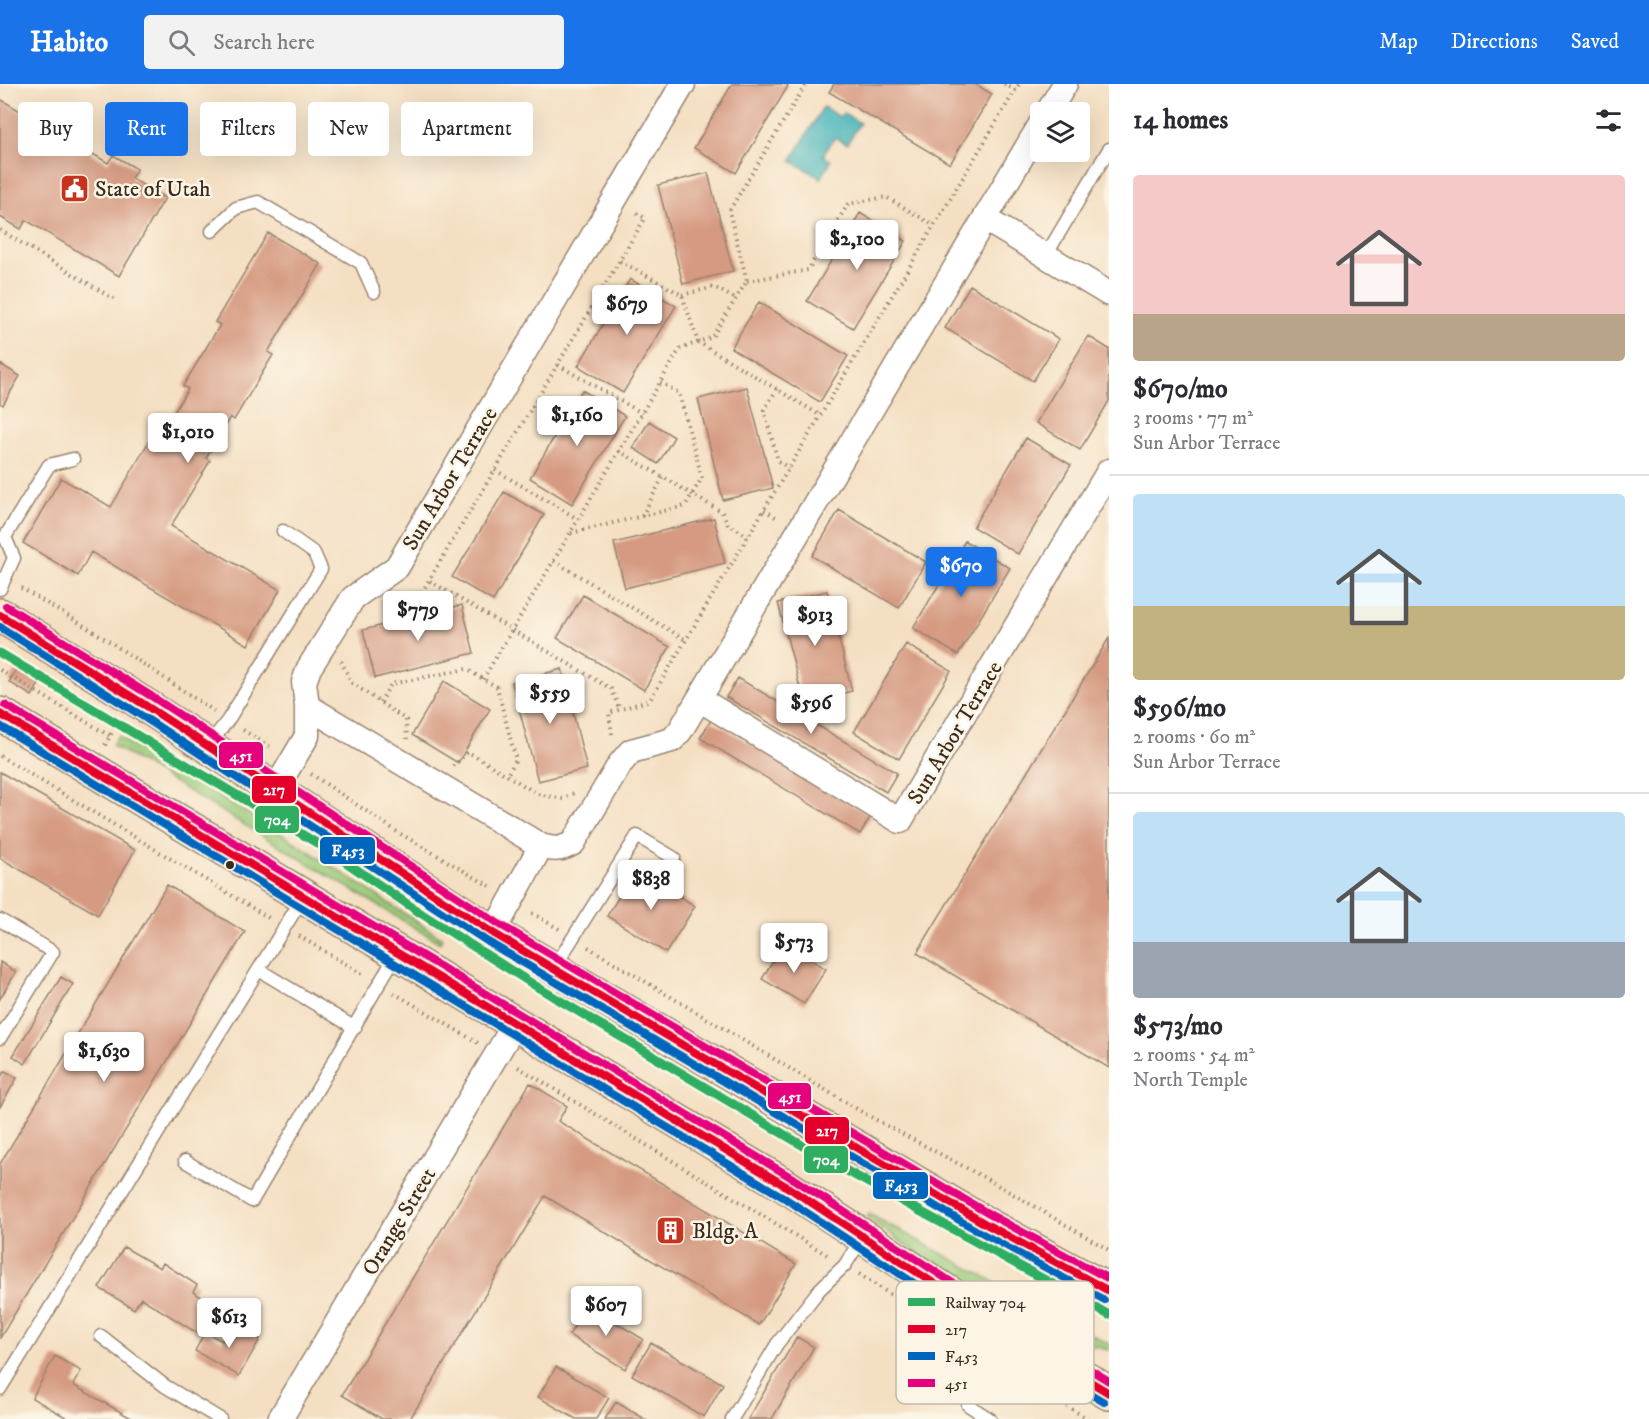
<!DOCTYPE html>
<html lang="en">
<head>
<meta charset="utf-8">
<style>
  :root { --surface:#fff; --page:#f2f2f3; --text:#2b2b33; --muted:#7c7c81; --line:#e1e1e2; --accent:#1a73e8 }
  body { margin:0; font-family:"IM FELL DW Pica",serif; background:var(--page); color:var(--text); height:100vh; display:flex; flex-direction:column; font-size:22px; white-space:nowrap }
  * { box-sizing:border-box; margin:0 }
  p { font-size:20px; color:var(--muted) }
  .icon { flex:none; width:33px; height:33px; fill:none; stroke:currentColor; stroke-width:2; stroke-linecap:round; stroke-linejoin:round }
  .map { position:relative; flex:1; overflow:hidden }
  .panel { display:flex; flex-direction:column; background:var(--surface); width:540px }
  .panel>* { flex:none }
  .banner { position:absolute; left:18px; top:18px; width:570px; height:54px; display:flex; gap:12px }
  .controls { position:absolute; left:1030px; top:18px; display:grid; gap:12px }
  .controls a { display:grid; place-items:center; width:60px; height:60px; border-radius:6px; background:var(--surface); box-shadow:0 6px 24px #0002; font-size:30px }
  .price { position:absolute; translate:-50% -51px; padding:0 14px; border-radius:6px; background:#fff; color:#222; font-size:20px; line-height:39px; filter:drop-shadow(0 2px 3px #0008) }
  .price::after { content:''; position:absolute; left:50%; top:36px; width:18px; height:14px; margin-left:-9px; background:inherit; clip-path:polygon(0 0,100% 0,50% 100%) }
  .price.active { background:var(--accent); color:#fff }
  ul { padding:0; list-style:none }
  li { display:grid; align-content:center; gap:12px; height:318px; padding:0 24px }
  li+li { border-top:2px solid var(--line) }
  li span { display:grid; place-items:center; height:186px; border-radius:6px; color:#555 }
  li>.icon { margin-inline-start:auto }
  span .icon { width:108px; height:108px; fill:#fffc; stroke-width:1 }
  li b { font-size:26px }
  h2 { display:flex; justify-content:space-between; align-items:center; height:72px; padding:0 24px; font-size:26px }
  .chip { padding:0 21px; border-radius:6px; background:var(--surface); box-shadow:0 6px 24px #0002; font-size:21px; line-height:54px }
  .chip.active { background:var(--accent); color:#fff }
  header { display:flex; align-items:center; gap:36px; box-sizing:border-box; height:84px; padding:0 30px; background:var(--accent); color:#fff }
  header strong { font-size:28px }
  nav { display:flex; gap:33px; margin-inline-start:auto; font-size:21px }
  .search { width:420px; height:54px; background:var(--page); display:flex; align-items:center; gap:15px; box-sizing:border-box; padding:0 21px; border-radius:6px; color:var(--muted); font-size:22px }
  main { display:flex; flex:1; min-height:0 }
  .map>svg:first-child { display:block }
  .green { fill:#98c978; stroke:#6a7a4b; stroke-width:1.5 }
  .water { fill:#44b4ba; stroke:#406f6c; stroke-width:1.5 }
  .building { fill:#d59a81 }
  .lines { fill:none; stroke-linecap:round; stroke-linejoin:round }
  .service-casing { stroke:#988470; stroke-width:15 }
  .minor-casing { stroke:#988470; stroke-width:27 }
  .secondary-casing { stroke:#988470; stroke-width:36 }
  .path { stroke:#988470; stroke-width:4; stroke-dasharray:1.5 4.5; stroke-linecap:butt }
  .service { stroke:#fff; stroke-width:12 }
  .minor { stroke:#fff; stroke-width:24 }
  .secondary { stroke:#fce5c4; stroke-width:33 }
  .bus-1-casing { stroke:#fcf5e5; stroke-width:12 }
  .bus-2-casing { stroke:#fcf5e5; stroke-width:12 }
  .bus-3-casing { stroke:#fcf5e5; stroke-width:12 }
  .bus-1 { stroke:#e4002b; stroke-width:8 }
  .bus-2 { stroke:#0065bd; stroke-width:8 }
  .bus-3 { stroke:#e5007d; stroke-width:8 }
  .rail-1-casing { stroke:#fcf5e5; stroke-width:14 }
  .rail-1 { stroke:#2fae62; stroke-width:9 }
  .bus-dot { fill:#3b2a1e; stroke:#fcf5e5; stroke-width:2 }
  .labels { text-anchor:middle; stroke-width:5; stroke-linejoin:round; paint-order:stroke }
  .poi-label { font-size:22px; fill:#3b2a1e; stroke:#fcf5e5; text-anchor:start }
  .street-label { font-size:22px; fill:#3b2a1e; stroke:#fcf5e5 }
  .key { fill:#fcf5e5; stroke:#c2b8a9; stroke-width:1.5 }
  .key-label { font-size:16px; fill:#3b2a1e }
  .line-badge { stroke:#fcf5e5; stroke-width:2 }
  .badge-label { font-size:16px; text-anchor:middle; font-weight:bold; fill:#fff }
</style>
</head>
<body>
<header>
<strong>Habito</strong>
<div class="search"><svg class="icon" aria-label="search" viewBox="0 0 24 24"><circle cx="10" cy="10" r="6"/><path d="M15 15l6 6"/></svg>Search here</div>
<nav><a>Map</a><a>Directions</a><a>Saved</a></nav>
</header>
<main>
<div class="map">
<svg width="1109" height="1335" viewBox="0 0 1109 1335">
  <rect width="100%" height="100%" fill="#fcf5e5"/>
  <filter id="ink" filterUnits="userSpaceOnUse"><feTurbulence type="fractalNoise" baseFrequency=".0167" numOctaves="2"/><feDisplacementMap in="SourceGraphic" scale="12" xChannelSelector="R" yChannelSelector="G"/><feConvolveMatrix kernelMatrix="1 2 1 2 8 2 1 2 1" color-interpolation-filters="sRGB"/></filter>
  <filter id="wash" filterUnits="userSpaceOnUse"><feTurbulence type="fractalNoise" baseFrequency=".008" numOctaves="4" result="noise"/><feDisplacementMap in="SourceGraphic" scale="24" xChannelSelector="R" yChannelSelector="G"/><feGaussianBlur stdDeviation="1.35" result="paint"/><feColorMatrix in="noise" values="0 0 0 0 0 0 0 0 0 0 0 0 0 0 0 0 0 1.4 0 .05"/><feComposite in="paint" operator="in"/></filter>
  <g filter="url(#wash)">
    <rect width="100%" height="100%" fill="#f4dfc2"/>
    <path class="green" d="M118 652 287 753 442 854 440 859 112 661Z
      M869 1130 1109 1260V1266C1019 1246 942 1186 867 1134Z"/>
    <path class="water" d="M823 23 840 33 843 29 860 39 847 60 835 53 823 71 831 77 821 94 791 77Z"/>
    <g id="blocks">
      <path class="building" d="M732 0H785L788 2 736 89 694 64Z
        M834 0H975L992 10 950 80 829 8Z
        M0 15 108 79 113 71 137 85 131 94 165 114 119 192 26 136 21 145 0 133Z
        M708 89 733 187 683 200 658 101Z
        M860 129 906 157 853 244 807 217Z
        M268 149 321 180 268 268 273 271 234 336 230 333 206 374 210 377 171 442 280 506 248 561 91 468 78 492 23 459 61 394 111 423 156 345 162 348 188 305 183 302 220 241 215 238Z
        M630 195 676 222 623 309 578 282Z
        M970 201 1059 255 1033 297 945 244Z
        M759 218 848 272 820 318 731 264Z
        M1088 252 1109 265V317L1080 366 1036 339Z
        M0 280 20 292 3 321 0 319Z
        M747 303 773 404 723 416 698 315Z
        M582 306 625 332 572 420 530 394Z
        M649 337 674 353 658 380 633 364Z
        M1026 354 1071 381 1018 470 973 443Z
        M504 408 544 431 493 517 452 493Z
        M839 426 926 478 899 524 812 472Z
        M714 434 725 479 625 504 614 459Z
        M965 457 1010 484 958 571 913 544Z
        M827 507 852 607 804 619 778 519Z
        M583 511 670 563 644 606 557 554Z
        M462 521 474 569 375 594 363 546Z
        M1109 554V984L917 869Z
        M906 560 951 587 899 675 854 648Z
        M562 585 587 685 538 697 512 598Z
        M16 586 39 600 32 612 9 598Z
        M738 594 897 689 886 708 726 613Z
        M444 597 490 625 458 679 412 651Z
        M711 636 871 732 860 750 700 654Z
        M0 688 135 766 98 831 0 774Z
        M636 785 695 822 666 869 607 832Z
        M167 801 245 848 0 1254V1080Z
        M784 859 826 885 804 920 762 895Z
        M0 878 16 888 0 915Z
        M61 893 73 900 25 980 13 972Z
        M5 987 17 994 0 1023V994Z
        M530 999 567 1022 558 1037 796 1180 759 1241 545 1112 410 1335H382L342 1311Z
        M124 1163 160 1184 163 1179 197 1201 193 1208 214 1221 197 1249 141 1214 134 1225 99 1204Z
        M587 1221 643 1255 625 1285 569 1251Z
        M233 1239 260 1255 239 1292 195 1267 205 1248 222 1257Z
        M797 1253 814 1263 772 1335H748Z
        M651 1259 723 1300 704 1333 632 1291Z
        M55 1272 81 1287 73 1301 133 1335H69L32 1314Z
        M556 1283 609 1314 596 1335H576L538 1313Z
        M616 1318 645 1335H605Z"/>
    </g>
  </g>
  <g filter="url(#ink)">
    <use href="#blocks" fill-opacity="0" stroke="#988470" stroke-width="1.5"/>
    <g class="lines">
      <defs>
        <path id="service" d="M212 147 236 124 258 118 361 179 374 208
          M1045 173 1109 65
          M0 505 14 474 5 453 49 381 73 375
          M208 662 228 636 321 485 314 469 283 447
          M0 836 53 868 0 954
          M554 884 637 752 674 774
          M259 886 355 944
          M185 1077 252 1117 396 871
          M101 1252 165 1302 220 1335
          M0 1305 302 815
          M968 1321 990 1335
          M732 1335 777 1260 819 1206 845 1181 862 1154"/>
        <path id="minor" d="M1048 28 1065 0
          M985 135 1109 210
          M699 615 900 737 1109 387
          M275 706 307 652V622
          M541 762 307 622 304 598 309 584 353 514 397 483 683 0
          M493 849 541 762C554 766 561 766 573 759L620 680 631 667 672 656 680 647 1041 40
          M280 1335 516 938"/>
        <path id="secondary" d="M0 531 145 621 493 849 984 1139 1109 1207
          M0 630 789 1104 1011 1250 1109 1309"/>
      </defs>
      <use href="#service" class="service-casing"/>
      <use href="#minor" class="minor-casing"/>
      <use href="#secondary" class="secondary-casing"/>
      <path class="path" d="M1004 0 1015 6
        M0 146 114 215
        M620 177 682 211 698 258 820 331
        M747 197 808 186 848 120 886 113 933 141
        M682 211 714 203 736 215
        M558 281 642 329
        M777 305 764 326 778 377 789 384
        M619 367 722 428 728 440 748 452
        M495 386 578 435
        M764 426 779 435
        M642 432 663 393
        M571 449 685 422 702 394 679 309 660 298
        M554 477 686 556
        M430 497 611 605 620 626
        M21 504 98 550 214 627
        M398 513 422 508 645 134 635 128
        M341 577 352 599 406 636 407 655
        M0 586 110 652
        M483 595 680 265 712 253 747 197 729 127 806 0
        M380 618 391 600 466 585 497 603 516 676 507 691
        M243 646 272 664
        M612 650 609 629 650 616 1019 0
        M105 661 119 636
        M0 672 269 834
        M453 682 468 668 538 710 563 715 574 709
        M311 690 399 749 493 804
        M532 829 559 845
        M299 852 364 891
        M588 863 867 1031 987 1095 1109 1166
        M394 909 478 959
        M518 983 829 1172
        M859 1190 994 1278 1088 1335"/>
      <use href="#service" class="service"/>
      <use href="#minor" class="minor"/>
      <use href="#secondary" class="secondary"/>
      <defs>
        <path id="bus-1" d="M0 531 145 621 493 849 984 1139 1109 1207
          M0 630 789 1104 1011 1250 1109 1309"/>
        <path id="bus-2" d="M0 543 139 630 488 858 979 1148 1104 1216
          M0 642 783 1113 1005 1259 1104 1318"/>
        <path id="bus-3" d="M6 522 151 612 499 840 989 1130 1109 1195
          M5 621 794 1095 1017 1241 1109 1297"/>
      </defs>
      <use href="#bus-1" class="bus-1-casing"/>
      <use href="#bus-2" class="bus-2-casing"/>
      <use href="#bus-3" class="bus-3-casing"/>
      <use href="#bus-1" class="bus-1"/>
      <use href="#bus-2" class="bus-2"/>
      <use href="#bus-3" class="bus-3"/>
      <defs>
        <path id="rail-1" d="M0 569 325 764 422 830 539 904 827 1076 1109 1231"/>
      </defs>
      <use href="#rail-1" class="rail-1-casing"/>
      <use href="#rail-1" class="rail-1"/>
    </g>
  </g>
  <defs>
    <symbol id="civic-square" viewBox="-11 -11 22 22"><rect x="-9" y="-9" width="18" height="18" rx="4" fill="#c8321e" stroke="#fcf5e5"/><path d="M-.6-6.5H3V-4.5H.6V-3L4-1V1h2V6H-6V1h2V-1L-.6-3ZM-1.2 2.5V6h2.4V2.5Z" fill="#fff"/></symbol>
    <symbol id="building-square" viewBox="-11 -11 22 22"><rect x="-9" y="-9" width="18" height="18" rx="4" fill="#c8321e" stroke="#fcf5e5"/><path d="M-4-6H4V6H1V3H-1V6H-4ZM-2.5-4.3h1.7v1.8h-1.7ZM.8-4.3h1.7v1.8H.8ZM-2.5-1h1.7V.8h-1.7ZM.8-1h1.7V.8H.8Z" fill="#fff"/></symbol>
  </defs>
  <g fill-rule="evenodd">
    <use href="#civic-square" x="58" y="88" width="33" height="33"/>
    <use href="#building-square" x="654" y="1130" width="33" height="33"/>
  </g>
  <circle class="bus-dot" cx="230" cy="781" r="5"/>
  <g class="labels">
    <g class="poi-label">
      <text x="95" y="112">State of Utah</text>
      <text x="692" y="1154">Bldg. A</text>
    </g>
    <g class="street-label">
      <text transform="translate(449 394) rotate(-59)" y="8">Sun Arbor Terrace</text>
      <text transform="translate(954 648) rotate(-59)" y="8">Sun Arbor Terrace</text>
      <text transform="translate(398 1137) rotate(-59)" y="8">Orange Street</text>
    </g>
  </g>
  <rect x="896" y="1197" width="198" height="123" rx="9" class="key"/>
  <rect x="908" y="1214" width="27" height="8" fill="#2fae62"/>
  <rect x="908" y="1241" width="27" height="8" fill="#e4002b"/>
  <rect x="908" y="1268" width="27" height="8" fill="#0065bd"/>
  <rect x="908" y="1295" width="27" height="8" fill="#e5007d"/>
  <g class="key-label">
    <text x="945" y="1224">Railway 704</text>
    <text x="945" y="1251">217</text>
    <text x="945" y="1278">F453</text>
    <text x="945" y="1305">451</text>
  </g>
  <g class="line-badge">
    <rect x="218" y="657" width="46" height="28" rx="6" fill="#e5007d"/>
    <rect x="251" y="691" width="46" height="29" rx="6" fill="#e4002b"/>
    <rect x="254" y="721" width="46" height="29" rx="6" fill="#2fae62"/>
    <rect x="319" y="752" width="57" height="29" rx="6" fill="#0065bd"/>
    <rect x="767" y="998" width="45" height="28" rx="6" fill="#e5007d"/>
    <rect x="804" y="1032" width="46" height="29" rx="6" fill="#e4002b"/>
    <rect x="803" y="1061" width="46" height="29" rx="6" fill="#2fae62"/>
    <rect x="872" y="1087" width="57" height="29" rx="6" fill="#0065bd"/>
  </g>
  <g class="badge-label">
    <text x="241" y="677">451</text>
    <text x="274" y="711">217</text>
    <text x="277" y="741">704</text>
    <text x="348" y="772">F453</text>
    <text x="790" y="1018">451</text>
    <text x="827" y="1052">217</text>
    <text x="826" y="1081">704</text>
    <text x="901" y="1107">F453</text>
  </g>
</svg>
<div class="controls">
<a><svg class="icon" aria-label="layers" viewBox="0 0 24 24"><path d="M12 4l9 5-9 5-9-5zM3 14l9 5 9-5"/></svg></a>
</div>
<b class="price" style="left:857px;top:187px">$2,100</b>
<b class="price" style="left:627px;top:252px">$679</b>
<b class="price" style="left:577px;top:363px">$1,160</b>
<b class="price" style="left:188px;top:380px">$1,010</b>
<b class="price active" style="left:961px;top:514px">$670</b>
<b class="price" style="left:418px;top:558px">$779</b>
<b class="price" style="left:815px;top:563px">$913</b>
<b class="price" style="left:550px;top:641px">$559</b>
<b class="price" style="left:811px;top:651px">$596</b>
<b class="price" style="left:651px;top:827px">$838</b>
<b class="price" style="left:794px;top:890px">$573</b>
<b class="price" style="left:104px;top:999px">$1,630</b>
<b class="price" style="left:606px;top:1253px">$607</b>
<b class="price" style="left:229px;top:1265px">$613</b>
<div class="banner">
<a class="chip">Buy</a>
<a class="chip active">Rent</a>
<a class="chip">Filters</a>
<a class="chip">New</a>
<a class="chip">Apartment</a>
</div>
</div>
<section class="panel">
<h2>14 homes<svg class="icon" aria-label="filters" viewBox="0 0 24 24"><path d="M4 7h16M4 17h16"/><circle cx="9" cy="7" r="2"/><circle cx="15" cy="17" r="2"/></svg></h2>
<ul>
<li><span style="background:linear-gradient(#f6c9c9 75%,#b9a48a 0)"><svg class="icon" aria-label="home" viewBox="0 0 24 24"><path d="M3 11l9-7 9 7M6 9v11h12V9"/></svg></span><div><b>$670/mo</b><p>3 rooms · 77 m²</p><p>Sun Arbor Terrace</p></div></li>
<li><span style="background:linear-gradient(#bfe0f5 60%,#c2b280 0)"><svg class="icon" aria-label="home" viewBox="0 0 24 24"><path d="M3 11l9-7 9 7M6 9v11h12V9"/></svg></span><div><b>$596/mo</b><p>2 rooms · 60 m²</p><p>Sun Arbor Terrace</p></div></li>
<li><span style="background:linear-gradient(#bfe0f5 70%,#9aa5b1 0)"><svg class="icon" aria-label="home" viewBox="0 0 24 24"><path d="M3 11l9-7 9 7M6 9v11h12V9"/></svg></span><div><b>$573/mo</b><p>2 rooms · 54 m²</p><p>North Temple</p></div></li>
</ul>
</section>
</main>
</body>
</html>
